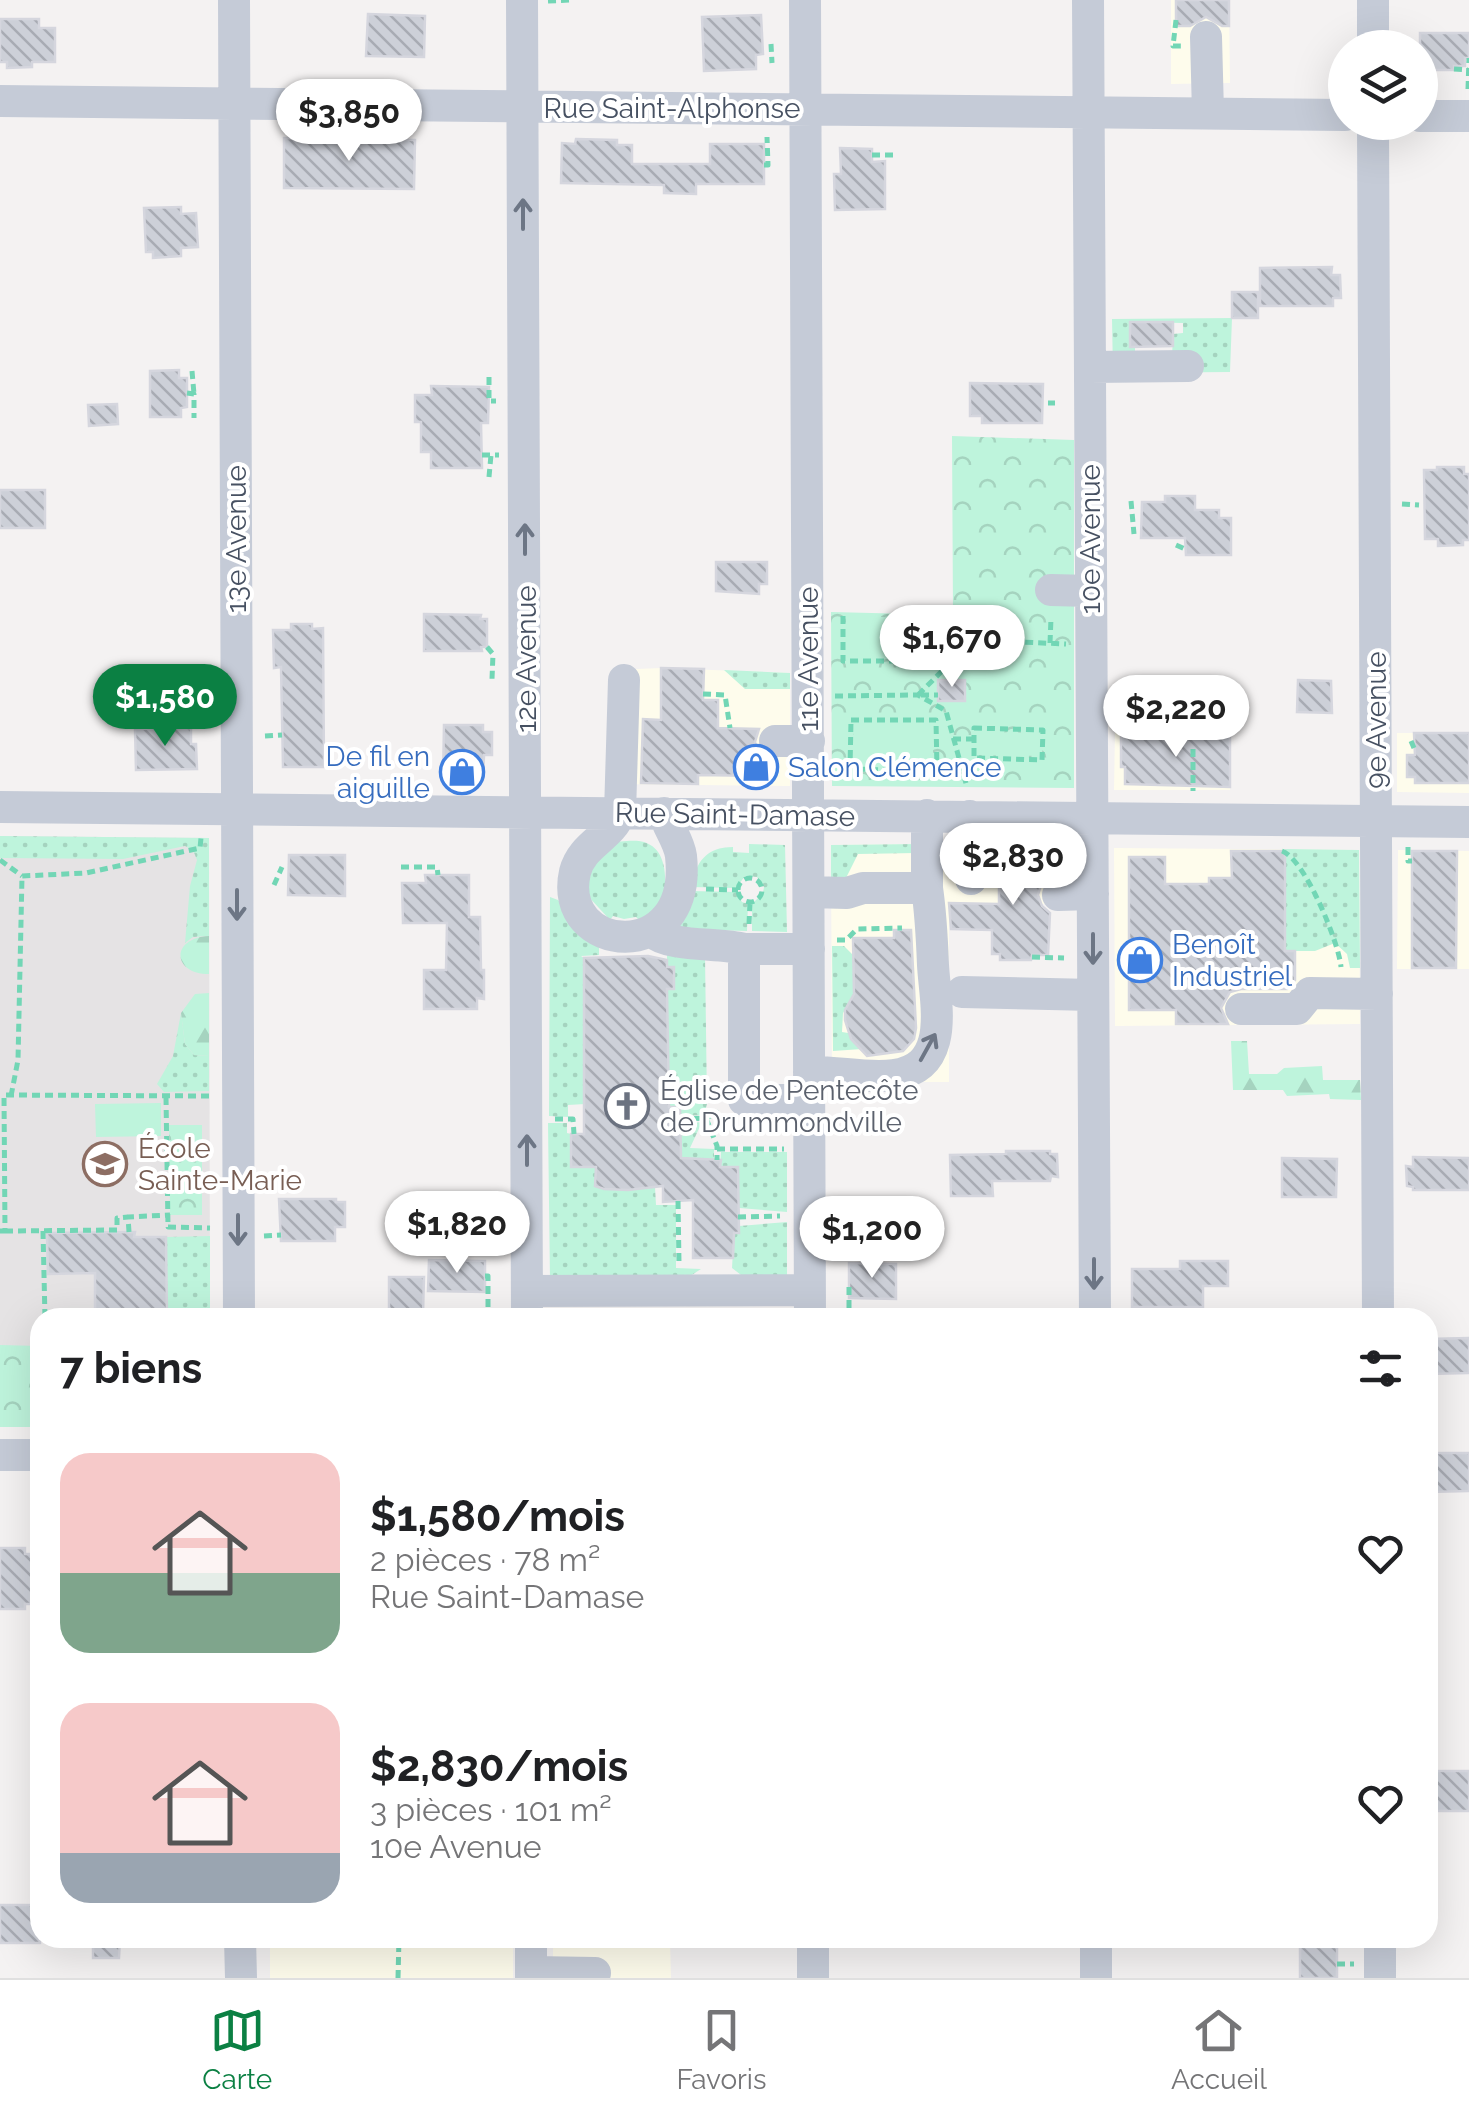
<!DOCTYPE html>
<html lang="fr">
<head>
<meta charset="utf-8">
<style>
  :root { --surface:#fff; --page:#f2f2f2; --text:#202124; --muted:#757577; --line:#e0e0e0; --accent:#0b8043 }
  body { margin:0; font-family:Raleway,sans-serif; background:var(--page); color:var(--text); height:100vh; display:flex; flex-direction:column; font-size:38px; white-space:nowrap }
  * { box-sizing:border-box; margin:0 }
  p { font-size:32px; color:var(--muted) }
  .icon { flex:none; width:55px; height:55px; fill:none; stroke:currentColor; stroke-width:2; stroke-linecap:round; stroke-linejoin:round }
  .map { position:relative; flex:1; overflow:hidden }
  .panel { position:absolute; left:30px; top:1308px; width:1408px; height:640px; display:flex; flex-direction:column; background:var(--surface); border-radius:30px; box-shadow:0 10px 40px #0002 }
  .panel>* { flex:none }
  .buttons { position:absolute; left:1328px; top:30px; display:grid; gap:20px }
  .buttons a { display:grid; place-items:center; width:110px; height:110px; border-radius:50%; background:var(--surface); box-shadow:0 10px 40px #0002; font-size:50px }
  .price { position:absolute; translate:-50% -85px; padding:0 22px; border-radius:35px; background:#fff; color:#222; font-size:32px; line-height:65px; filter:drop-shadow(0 2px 5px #0008) }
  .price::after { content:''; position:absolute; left:50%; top:60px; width:30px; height:22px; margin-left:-15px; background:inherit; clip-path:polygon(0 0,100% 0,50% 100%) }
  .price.active { background:var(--accent); color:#fff }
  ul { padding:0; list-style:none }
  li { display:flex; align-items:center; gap:30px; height:250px; padding:0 30px }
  li span { display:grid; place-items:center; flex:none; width:280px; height:200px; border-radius:30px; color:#555 }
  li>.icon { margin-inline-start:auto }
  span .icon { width:120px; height:120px; fill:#fffc; stroke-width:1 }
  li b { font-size:42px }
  h2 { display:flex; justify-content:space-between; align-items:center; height:120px; padding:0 30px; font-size:42px }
  .menu { display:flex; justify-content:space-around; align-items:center; height:140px; border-top:2px solid var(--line); background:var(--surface); font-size:28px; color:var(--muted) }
  .menu a { display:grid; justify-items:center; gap:5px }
  .menu .active { color:var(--accent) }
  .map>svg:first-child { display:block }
  .commercial { fill:#fefcec }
  .education { fill:#e5e3e4 }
  .grass { fill:url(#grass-dots); fill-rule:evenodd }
  .forest { fill:url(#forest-firs) }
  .park { fill:url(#park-crowns) }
  .pitch { fill:#bef4dc }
  .building { fill:url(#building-back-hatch); stroke:#d5d6de; stroke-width:2.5 }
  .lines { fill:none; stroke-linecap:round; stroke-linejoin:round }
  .path { stroke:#72d6b5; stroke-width:5; stroke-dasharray:8 5; stroke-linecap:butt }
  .minor { stroke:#c5cbd7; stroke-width:32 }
  .oneway { stroke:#6d7685 }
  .labels { text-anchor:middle; stroke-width:8; stroke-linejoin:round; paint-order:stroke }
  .street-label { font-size:28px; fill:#475162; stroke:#fff }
  .shop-label { font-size:28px; fill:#366cbe; stroke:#fff; text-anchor:start }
  .worship-label { font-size:28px; fill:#5b616d; stroke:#fff; text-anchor:start }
  .education-label { font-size:28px; fill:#785e54; stroke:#fff; text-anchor:start }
</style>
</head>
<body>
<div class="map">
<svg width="1469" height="1978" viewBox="0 0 1469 1978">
  <defs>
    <pattern id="grass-dots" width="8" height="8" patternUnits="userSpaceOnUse" patternTransform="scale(2.5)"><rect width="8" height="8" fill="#bef4dc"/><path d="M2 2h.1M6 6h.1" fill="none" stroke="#a5d3bf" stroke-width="1.8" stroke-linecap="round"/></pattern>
    <pattern id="forest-firs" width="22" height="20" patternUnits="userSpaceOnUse" patternTransform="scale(2.5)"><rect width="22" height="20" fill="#bef4dc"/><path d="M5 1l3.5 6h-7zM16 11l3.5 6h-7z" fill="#a5d3bf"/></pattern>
    <pattern id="park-crowns" width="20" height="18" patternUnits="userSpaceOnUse" patternTransform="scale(2.5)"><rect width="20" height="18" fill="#bef4dc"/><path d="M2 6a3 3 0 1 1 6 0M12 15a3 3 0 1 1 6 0" fill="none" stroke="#a5d3bf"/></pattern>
    <pattern id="building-back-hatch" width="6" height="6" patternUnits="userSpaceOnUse" patternTransform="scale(2.5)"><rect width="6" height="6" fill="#cdd0d8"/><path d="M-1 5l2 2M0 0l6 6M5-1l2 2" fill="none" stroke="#a8abb3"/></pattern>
  </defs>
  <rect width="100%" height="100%" fill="#f4f2f2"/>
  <path class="commercial" d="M1171 0H1229L1230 83 1171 84Z
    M661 668 790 673V786L611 784 614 670Z
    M1115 732 1230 736V790H1114Z
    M1397 733H1469V793L1397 792Z
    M919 844 1075 847V904H949V1082H832L831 845Z
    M1114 848 1359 850 1360 1024 1115 1026Z
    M1398 850 1469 851V969H1397Z
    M270 1938H513V1978H270Z
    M553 1938H670L671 1978H553Z"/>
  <path class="education" d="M0 836 209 838 210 1317 40 1318V1427H0Z"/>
  <path class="grass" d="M1232 318 1230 372 1113 373 1112 319ZM1130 322 1183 323V333L1173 334 1172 358 1135 363V347H1130Z
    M724 670 790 673V689H745Z
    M0 836 209 838V936L193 937 185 943 190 886 197 860 193 850 185 846 123 859 0 858Z
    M610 842C619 842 635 839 644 842 669 850 666 882 664 901L640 921 636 917 624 919 613 916 610 920 587 895V865Z
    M749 844 785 845 787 932 752 931V904L763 893 764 887 757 877 745 876 736 888 691 887C696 862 706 847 733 847V852L749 853Z
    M919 844 916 853 858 854 846 878 831 883V845Z
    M1285 849 1359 850 1360 968H1350L1347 954 1335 943 1315 951H1285Z
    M691 891 736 892 742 902 748 904 747 931 676 929Z
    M550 897 558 900 599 947V955L581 956 584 958 585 1104 568 1105V1117L549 1116Z
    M832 946H844L854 956V985L858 990 843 1013 842 1032 848 1033 862 1049 833 1051Z
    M667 955H705L707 1104 704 1115 681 1116 680 1107H669L667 989H674V968L667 967Z
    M181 1013 185 1044 194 1055 209 1056V1091L164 1092 157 1084 173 1056Z
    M702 1122 690 1148 714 1149V1159L681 1158V1124Z
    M548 1123H567V1133L571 1134V1166L596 1167 595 1186 628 1190 655 1187 656 1205H676V1268L701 1269 684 1280H550Z
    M721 1152H787V1212L739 1208 720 1167Z
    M787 1222V1278H745L732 1268 734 1233H739V1226Z
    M210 1236V1313L197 1317H167L166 1237Z"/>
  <path class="forest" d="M209 936V974C172 974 170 938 209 936Z
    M209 993V1056L194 1055 185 1044 181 1013 195 994Z
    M1231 1041H1247L1249 1074H1277L1284 1068 1322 1066 1323 1080H1360L1361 1100 1330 1099 1329 1094 1287 1096 1283 1090H1233Z"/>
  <path class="park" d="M952 436 1074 440V788L832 786 831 612 953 615Z
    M169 1125H202V1215H170Z
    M0 1345 40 1346V1427H0Z"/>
  <path class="pitch" d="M846 616 947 619 948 659 845 658Z
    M854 725H933V768L854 767Z
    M977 732 1043 733 1042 756 977 755Z
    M161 1103V1136L96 1137 95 1104Z"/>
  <path class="building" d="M1176 0H1229V26H1222L1206 17 1190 26H1176Z
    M368 14 425 16 424 57 366 56Z
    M761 15 763 54 756 55V69L704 71 702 17Z
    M0 19H39V28H55V62H32V67L7 68V62H0Z
    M1420 33H1469V58H1465V66H1454V70H1420Z
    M284 138 415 140 414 189 284 188Z
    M576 139 617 140V145H632V164H710V144H764V184H696V194L664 193V185L561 183 562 143 575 144Z
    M840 148 872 149V162L885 161V209L835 210 834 174H841Z
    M181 207V214L196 213 198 247 181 248V256L153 258V252H146L144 208Z
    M1332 267 1331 275H1340L1341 298H1333V306H1260V268Z
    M1232 292H1258V318H1232Z
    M1130 322H1173V346L1130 347Z
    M179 370V378H187V407L181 408V417H150V371Z
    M970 383 1043 384 1042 423H982V416H970Z
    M431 386 489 387 488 423H481L482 468H431V452H421V422H415V395H432Z
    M117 404 118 424 89 426 88 405Z
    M1437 467H1464V474H1469V540H1463V545L1438 546V539H1425L1424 470H1437Z
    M0 490H45V528H0Z
    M1165 496H1195V510H1219V518H1231V555H1186L1185 538H1141L1142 502H1165Z
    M716 562H767V584H759V594L716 591Z
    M424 614 481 615 480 619H487V647H481L482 651H424Z
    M291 624H312V629L323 628 324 767H283L281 667 274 668 273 630H291Z
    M661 668 704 669 703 700H718V728L759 729 755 742 758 752 768 759 767 776 698 775V784L641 783 643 719 661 720Z
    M938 680H965V701H938Z
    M1298 680 1331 681 1332 713 1297 712Z
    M444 725H483V732H492V755H484L483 779H443Z
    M191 728V744H196L197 769 136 770 135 729Z
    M1121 732 1230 736V787L1125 784V767H1121Z
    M1414 733H1469V783H1415V777H1407V755H1415Z
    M999 851H1051V877L1041 885 1038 895 1042 906 1050 913 1048 955H1032L1031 960H1000V954H992V930L951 929 949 903 999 904Z
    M1231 851H1285V951H1295V980L1287 989H1241L1230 992 1221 1008 1228 1024H1176V1010H1129V857H1165V884H1209V878H1232Z
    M1412 851H1457L1456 968H1412Z
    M289 855H345V896L288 895Z
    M425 875H469V917H480L481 970H484V999L477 998V1009H424V970H446L447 923H403L402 883H426Z
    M894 930H911L916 1028 914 1039 903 1051 867 1056 851 1039 845 1020V1010L854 994 853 938H894Z
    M648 956 667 960V967H674V989H667L669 1107H680L681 1158 721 1160 720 1167H738L739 1233H734L733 1258H693V1200L663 1202V1186L628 1190 604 1189 595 1186 596 1167H571V1134H584V958Z
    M1006 1151H1050V1154H1057L1058 1177 1051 1176 1050 1181H992L993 1196H951L950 1155 1006 1154Z
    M1413 1157 1469 1158V1190H1413V1187L1407 1186 1406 1166 1413 1167Z
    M1282 1158 1337 1159 1336 1197H1282Z
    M279 1199H336V1202H345V1227H335V1241H281Z
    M135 1232 134 1237H166L167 1318H95V1273L48 1274 47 1233Z
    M429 1260 485 1261V1292L428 1291Z
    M1180 1261H1228V1286H1203V1307H1132V1269H1180Z
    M849 1263 896 1264V1299L849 1298Z
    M389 1277H424L423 1313 389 1312Z
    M1469 1338V1373L1428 1374V1339Z
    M1428 1453H1469V1491L1428 1492Z
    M0 1548H25V1554H32L33 1604H25V1609H0Z
    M1428 1771H1469V1811H1428Z
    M0 1905H40V1943H0Z
    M93 1938H120L119 1958H93Z
    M1300 1947H1337V1978H1300Z"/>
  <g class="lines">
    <path class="path" d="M548 1 570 0
      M1176 20 1173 46H1181
      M771 44 772 63
      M1454 69 1468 70
      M1468 89 1469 58
      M872 155H896
      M764 165H768L767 137
      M192 371 194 394
      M489 377V401H496
      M187 393 194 394V418
      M1048 403H1055
      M482 455H499
      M489 477 491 455
      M1131 501 1134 534
      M1402 504 1419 505
      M1176 545 1185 549
      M843 616V661H941V669
      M1050 643 1051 618
      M487 647 493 654 492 679
      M703 694 725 695 730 728
      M918 695 973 640 1066 644
      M921 695H938
      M835 696 918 695 946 711 967 787
      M851 720H936L937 771 850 769Z
      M974 728 1043 730 1042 760 974 758Z
      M265 736 282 735
      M953 739H975
      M1411 741 1414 748
      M1193 749V791
      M1408 847V861H1412
      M1282 851C1305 859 1339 943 1341 967
      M0 860 22 876
      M401 867H437L438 875
      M738 890a12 12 0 1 1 24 0a12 12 0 1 1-24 0Z
      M274 885 282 867
      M706 889 738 890
      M749 924 750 902
      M837 940H846L857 929 902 928
      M1032 957 1064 958
      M11 1096 18 1060 22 876 86 873 200 848 201 838
      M166 1097 168 1227 210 1228
      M706 1118 717 1146V1160
      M555 1119H573L574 1134
      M681 1119 706 1118 719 1112
      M717 1149H784
      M678 1201 679 1263
      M738 1217 780 1216
      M0 1231H5L4 1095 210 1096
      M5 1231 117 1230V1218L128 1217
      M43 1231 45 1318
      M129 1232 128 1217 170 1215
      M264 1236 281 1235
      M485 1276H488V1307
      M849 1308V1284
      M1337 1964H1354
      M398 1978 399 1938"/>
    <path class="minor" d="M234 0 239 1318
      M522 0 527 1318
      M805 0 810 1318
      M1088 0 1095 1318
      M1373 0V48
      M1206 37 1208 113
      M0 101 1345 115
      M1420 116H1469
      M1373 122 1378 1318
      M1090 367 1188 366
      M1051 590 1090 591
      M624 680 620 813C611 838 582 844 575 872 556 954 693 968 681 856 679 841 668 828 664 813
      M775 741H809
      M0 807 1469 822
      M970 816 971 879
      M809 892 847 893 863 888H927V815
      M1058 895 1093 894
      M651 931C670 948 718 942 744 949
      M962 992 1093 995
      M1241 1009H1297L1310 993 1377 994
      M809 1072C836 1071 869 1079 894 1075 952 1067 935 1003 933 965 932 939 931 915 927 888
      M809 1100H744V949H809
      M527 1291 809 1290
      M0 1455H40
      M240 1938 241 1978
      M813 1938V1978
      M1096 1938V1978
      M1380 1938V1978
      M531 1972 595 1973
      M531 1978V1938"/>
  </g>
  <defs><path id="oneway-shaft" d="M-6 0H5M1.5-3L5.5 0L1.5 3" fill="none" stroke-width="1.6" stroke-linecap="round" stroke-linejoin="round" transform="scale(2.5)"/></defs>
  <g class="oneway">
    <use href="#oneway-shaft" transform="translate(523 214) rotate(-90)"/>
    <use href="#oneway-shaft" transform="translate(525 539) rotate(-90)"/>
    <use href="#oneway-shaft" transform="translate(237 905) rotate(90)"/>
    <use href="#oneway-shaft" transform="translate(1093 949) rotate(90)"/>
    <use href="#oneway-shaft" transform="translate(928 1047) rotate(-61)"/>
    <use href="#oneway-shaft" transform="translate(527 1150) rotate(-90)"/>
    <use href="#oneway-shaft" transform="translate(238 1230) rotate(90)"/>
    <use href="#oneway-shaft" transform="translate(1094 1274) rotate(90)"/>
  </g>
  <defs>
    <symbol id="shop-ring" viewBox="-11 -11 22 22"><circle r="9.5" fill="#fff" stroke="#3f7fe0" stroke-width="1.5"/><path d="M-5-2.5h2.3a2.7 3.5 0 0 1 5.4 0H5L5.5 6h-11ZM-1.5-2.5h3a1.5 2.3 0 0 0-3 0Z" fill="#3f7fe0"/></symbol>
    <symbol id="church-ring" viewBox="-11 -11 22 22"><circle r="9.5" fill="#fff" stroke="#6b7280" stroke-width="1.5"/><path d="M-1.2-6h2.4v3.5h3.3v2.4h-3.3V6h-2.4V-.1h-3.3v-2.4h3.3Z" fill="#6b7280"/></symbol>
    <symbol id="school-ring" viewBox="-11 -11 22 22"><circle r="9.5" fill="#fff" stroke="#8d6e63" stroke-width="1.5"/><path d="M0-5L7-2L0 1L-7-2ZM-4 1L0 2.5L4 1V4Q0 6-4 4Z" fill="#8d6e63"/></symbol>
  </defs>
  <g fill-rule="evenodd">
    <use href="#shop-ring" x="731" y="742" width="50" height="50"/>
    <use href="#shop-ring" x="437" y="747" width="50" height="50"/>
    <use href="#shop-ring" x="1115" y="935" width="50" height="50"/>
    <use href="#church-ring" x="602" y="1081" width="50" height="50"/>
    <use href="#school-ring" x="80" y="1139" width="50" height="50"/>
  </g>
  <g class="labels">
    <g class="street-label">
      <text x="672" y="118">Rue Saint-Alphonse</text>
      <text transform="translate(236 539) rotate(-90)" y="10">13e Avenue</text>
      <text transform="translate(1090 539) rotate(-90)" y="10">10e Avenue</text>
      <text transform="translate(526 659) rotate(-90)" y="10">12e Avenue</text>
      <text transform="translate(808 659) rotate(-90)" y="10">11e Avenue</text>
      <text transform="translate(1376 720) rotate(-90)" y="10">9e Avenue</text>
      <text transform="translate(735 814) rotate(1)" y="10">Rue Saint-Damase</text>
    </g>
    <g class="shop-label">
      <text x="430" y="766" text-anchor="end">De fil en<tspan x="430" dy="32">aiguille</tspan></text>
      <text x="788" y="777">Salon Clémence</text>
      <text x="1172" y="954">Benoît<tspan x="1172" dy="32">Industriel</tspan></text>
    </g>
    <g class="worship-label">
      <text x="660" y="1100">Église de Pentecôte<tspan x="660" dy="32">de Drummondville</tspan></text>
    </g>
    <g class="education-label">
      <text x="138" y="1158">École<tspan x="138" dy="32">Sainte-Marie</tspan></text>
    </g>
  </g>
</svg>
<div class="buttons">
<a><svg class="icon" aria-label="layers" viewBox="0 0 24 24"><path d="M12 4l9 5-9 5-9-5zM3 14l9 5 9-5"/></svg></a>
</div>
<b class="price" style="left:349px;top:164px">$3,850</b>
<b class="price" style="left:952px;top:690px">$1,670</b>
<b class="price active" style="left:165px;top:749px">$1,580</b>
<b class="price" style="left:1176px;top:760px">$2,220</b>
<b class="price" style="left:1013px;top:908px">$2,830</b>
<b class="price" style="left:457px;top:1276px">$1,820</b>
<b class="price" style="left:872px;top:1281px">$1,200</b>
<section class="panel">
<h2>7 biens<svg class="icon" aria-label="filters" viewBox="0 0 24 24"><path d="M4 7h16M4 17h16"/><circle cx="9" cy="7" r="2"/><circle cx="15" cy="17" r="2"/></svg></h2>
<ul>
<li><span style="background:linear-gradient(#f6c9c9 60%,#7fa58c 0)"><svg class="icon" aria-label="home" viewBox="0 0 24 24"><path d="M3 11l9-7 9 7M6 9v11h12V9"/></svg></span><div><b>$1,580/mois</b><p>2 pièces · 78 m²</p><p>Rue Saint-Damase</p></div><svg class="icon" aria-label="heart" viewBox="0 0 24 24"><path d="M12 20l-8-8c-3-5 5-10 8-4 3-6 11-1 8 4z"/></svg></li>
<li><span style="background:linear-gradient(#f6c9c9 75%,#9aa5b1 0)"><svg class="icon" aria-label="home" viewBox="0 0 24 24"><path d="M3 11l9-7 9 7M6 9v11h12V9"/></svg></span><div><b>$2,830/mois</b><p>3 pièces · 101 m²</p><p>10e Avenue</p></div><svg class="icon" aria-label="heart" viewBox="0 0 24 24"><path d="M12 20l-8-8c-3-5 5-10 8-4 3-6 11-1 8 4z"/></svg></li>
</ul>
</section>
</div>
<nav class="menu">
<a class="active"><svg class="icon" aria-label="map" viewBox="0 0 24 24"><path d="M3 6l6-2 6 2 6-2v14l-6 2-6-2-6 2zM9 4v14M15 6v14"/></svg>Carte</a>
<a><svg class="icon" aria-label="saved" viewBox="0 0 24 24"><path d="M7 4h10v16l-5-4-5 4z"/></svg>Favoris</a>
<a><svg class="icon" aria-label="home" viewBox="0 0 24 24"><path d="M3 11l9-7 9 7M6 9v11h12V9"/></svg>Accueil</a>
</nav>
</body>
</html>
